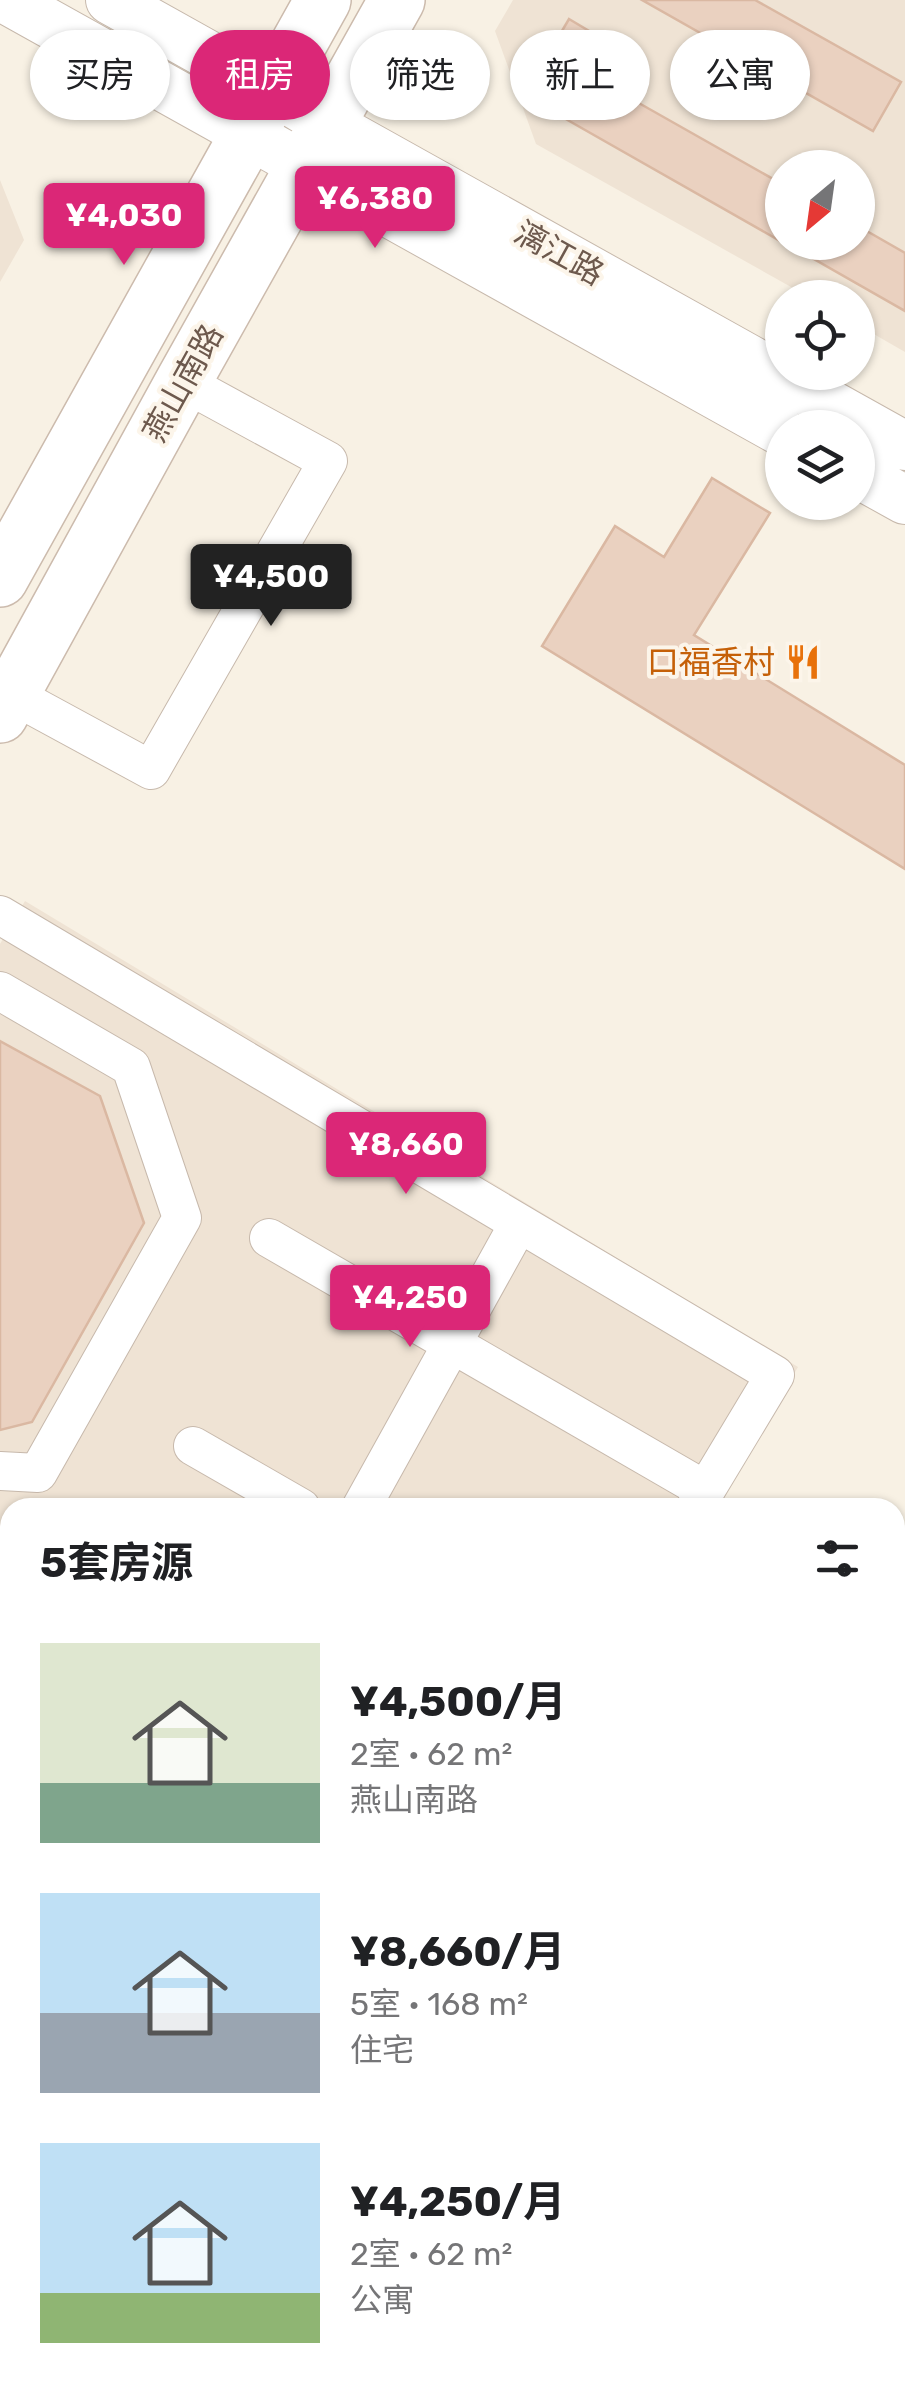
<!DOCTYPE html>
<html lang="zh">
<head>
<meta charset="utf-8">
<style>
  :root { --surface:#fff; --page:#f6f6f6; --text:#202124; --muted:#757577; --accent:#db2777 }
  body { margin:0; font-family:Rubik,"Noto Sans SC",sans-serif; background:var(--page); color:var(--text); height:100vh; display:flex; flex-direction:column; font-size:38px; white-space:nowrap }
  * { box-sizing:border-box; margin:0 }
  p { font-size:32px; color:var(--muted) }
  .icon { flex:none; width:55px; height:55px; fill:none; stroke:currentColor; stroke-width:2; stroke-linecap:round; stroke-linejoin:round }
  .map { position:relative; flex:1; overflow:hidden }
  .panel { position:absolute; left:0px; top:1498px; width:905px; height:892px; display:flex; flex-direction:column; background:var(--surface); border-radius:30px 30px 0 0; box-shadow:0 2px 8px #0004 }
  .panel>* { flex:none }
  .guide { position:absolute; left:30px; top:30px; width:845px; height:90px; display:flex; gap:20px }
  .needle { width:65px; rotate:209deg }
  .tools { position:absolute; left:765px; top:150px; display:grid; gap:20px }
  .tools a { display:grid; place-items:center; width:110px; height:110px; border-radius:50%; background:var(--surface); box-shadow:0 2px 8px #0004; font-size:50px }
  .price { position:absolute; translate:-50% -85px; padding:0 22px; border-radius:10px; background:var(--accent); color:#fff; font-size:32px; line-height:65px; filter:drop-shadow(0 2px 5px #0008) }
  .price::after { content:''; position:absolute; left:50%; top:60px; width:30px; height:22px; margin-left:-15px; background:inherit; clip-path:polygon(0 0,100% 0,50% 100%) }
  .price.selected { background:#222; color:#fff }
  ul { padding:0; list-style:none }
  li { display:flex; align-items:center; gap:30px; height:250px; padding:0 40px }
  li span { display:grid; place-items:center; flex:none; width:280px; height:200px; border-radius:0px; color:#555 }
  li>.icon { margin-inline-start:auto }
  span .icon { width:120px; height:120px; fill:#fffc; stroke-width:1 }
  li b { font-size:42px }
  h2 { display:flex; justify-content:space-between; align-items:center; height:120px; padding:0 40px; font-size:42px }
  .tag { padding:0 35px; border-radius:45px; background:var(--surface); box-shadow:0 2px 8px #0004; font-size:35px; line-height:90px }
  .tag.selected { background:var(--accent); color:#fff }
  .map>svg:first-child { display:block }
  .residential { fill:#efe3d4; fill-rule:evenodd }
  .industrial { fill:#e9e3de }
  .building { fill:#ead1c0; stroke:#dab8a2; stroke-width:2.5 }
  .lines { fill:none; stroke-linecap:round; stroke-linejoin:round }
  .minor-casing { stroke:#c7b9ac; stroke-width:40 }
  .tertiary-casing { stroke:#c7b9ac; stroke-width:50 }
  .secondary-casing { stroke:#ccbbad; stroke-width:58 }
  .minor { stroke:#fff; stroke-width:38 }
  .tertiary { stroke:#fff; stroke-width:48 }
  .secondary { stroke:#fff; stroke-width:55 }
  .labels { text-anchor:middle; stroke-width:8; stroke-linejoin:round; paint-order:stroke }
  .street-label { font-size:32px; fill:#6d594d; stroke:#fcf5ea }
  .food-label { font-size:32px; fill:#c56008; stroke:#fcf5ea; text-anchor:end }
</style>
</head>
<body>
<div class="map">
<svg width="905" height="2388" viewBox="0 0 905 2388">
  <rect width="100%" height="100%" fill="#f8f1e4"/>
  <path class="residential" d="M513 0H905V352L858 325V298L809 297 536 144 495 31ZM782 168H858V242H782Z
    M0 180 24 240 0 282Z
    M25 901 798 1367 715 1507 10 1508V1746L0 1740V944Z"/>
  <path class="industrial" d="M0 2030 10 2036V2380H167L161 2388H0Z"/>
  <path class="building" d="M642 0H755L901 82 873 131Z
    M569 19 616 47 605 65 614 89 782 184V242L564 118 549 53Z
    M858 226 905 253V311L784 242H858Z
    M712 478 770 513 694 635 905 765V869L542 646 615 526 664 557Z
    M0 1041 100 1096 144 1223 32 1422 0 1430Z"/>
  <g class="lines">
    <defs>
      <path id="minor" d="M11 694 151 770 328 461 183 382
        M0 915 775 1375 695 1508
        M0 991 131 1067 182 1218 38 1473 0 1471
        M269 1238 705 1490
        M193 1446 301 1508
        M361 1508 518 1225"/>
      <path id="tertiary" d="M7 0 782 432
        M110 0 271 90 328 124 905 446
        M858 474 905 500
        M202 2388 208 2380"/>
      <path id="secondary" d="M0 579 323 0
        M0 715 183 382 397 0
        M0 1826 10 1832
        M0 1896 10 1902
        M895 2370 905 2376
        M784 2380 797 2388"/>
    </defs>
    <use href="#minor" class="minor-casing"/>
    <use href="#tertiary" class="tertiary-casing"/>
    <use href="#secondary" class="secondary-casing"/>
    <use href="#minor" class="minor"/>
    <use href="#tertiary" class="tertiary"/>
    <use href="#secondary" class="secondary"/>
  </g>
  <defs>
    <symbol id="restaurant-bare" viewBox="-9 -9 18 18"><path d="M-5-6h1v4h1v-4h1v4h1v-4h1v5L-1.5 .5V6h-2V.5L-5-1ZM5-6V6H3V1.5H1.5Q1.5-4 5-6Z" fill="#e8710a" stroke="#fcf5ea" stroke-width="2.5" paint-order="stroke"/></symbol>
  </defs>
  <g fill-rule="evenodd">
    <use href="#restaurant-bare" x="778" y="637" width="50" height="50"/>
  </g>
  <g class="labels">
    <g class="street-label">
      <text transform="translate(559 253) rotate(29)" y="11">漓江路</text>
      <text transform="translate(183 383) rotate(-61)" y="11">燕山南路</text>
    </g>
    <g class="food-label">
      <text x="775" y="673">口福香村</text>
    </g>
  </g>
</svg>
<div class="tools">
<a><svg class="needle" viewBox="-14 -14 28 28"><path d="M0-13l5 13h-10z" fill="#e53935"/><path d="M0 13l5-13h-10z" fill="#757577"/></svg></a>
<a><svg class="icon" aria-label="locate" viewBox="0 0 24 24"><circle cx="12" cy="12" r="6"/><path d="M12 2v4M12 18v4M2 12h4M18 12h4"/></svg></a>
<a><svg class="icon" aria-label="layers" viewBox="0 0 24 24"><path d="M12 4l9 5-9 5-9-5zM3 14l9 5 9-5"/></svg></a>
</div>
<b class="price" style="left:375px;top:251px">¥6,380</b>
<b class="price" style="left:124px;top:268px">¥4,030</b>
<b class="price selected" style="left:271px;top:629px">¥4,500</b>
<b class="price" style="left:406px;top:1197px">¥8,660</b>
<b class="price" style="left:410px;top:1350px">¥4,250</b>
<div class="guide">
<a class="tag">买房</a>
<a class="tag selected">租房</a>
<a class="tag">筛选</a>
<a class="tag">新上</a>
<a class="tag">公寓</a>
</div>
<section class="panel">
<h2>5套房源<svg class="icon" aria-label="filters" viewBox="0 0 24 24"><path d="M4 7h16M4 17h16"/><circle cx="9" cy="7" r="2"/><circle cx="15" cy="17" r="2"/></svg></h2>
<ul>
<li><span style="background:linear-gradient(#dfe7d0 70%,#7fa58c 0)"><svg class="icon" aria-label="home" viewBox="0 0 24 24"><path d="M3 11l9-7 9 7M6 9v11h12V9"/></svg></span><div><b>¥4,500/月</b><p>2室 · 62 m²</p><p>燕山南路</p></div></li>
<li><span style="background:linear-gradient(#bfe0f5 60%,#9aa5b1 0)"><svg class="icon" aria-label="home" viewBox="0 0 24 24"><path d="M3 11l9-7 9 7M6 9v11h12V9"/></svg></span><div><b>¥8,660/月</b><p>5室 · 168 m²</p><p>住宅</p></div></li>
<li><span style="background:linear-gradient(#bfe0f5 75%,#8fb573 0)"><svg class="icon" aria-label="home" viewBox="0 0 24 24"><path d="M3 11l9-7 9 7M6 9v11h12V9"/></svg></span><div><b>¥4,250/月</b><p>2室 · 62 m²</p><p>公寓</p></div></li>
</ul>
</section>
</div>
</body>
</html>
